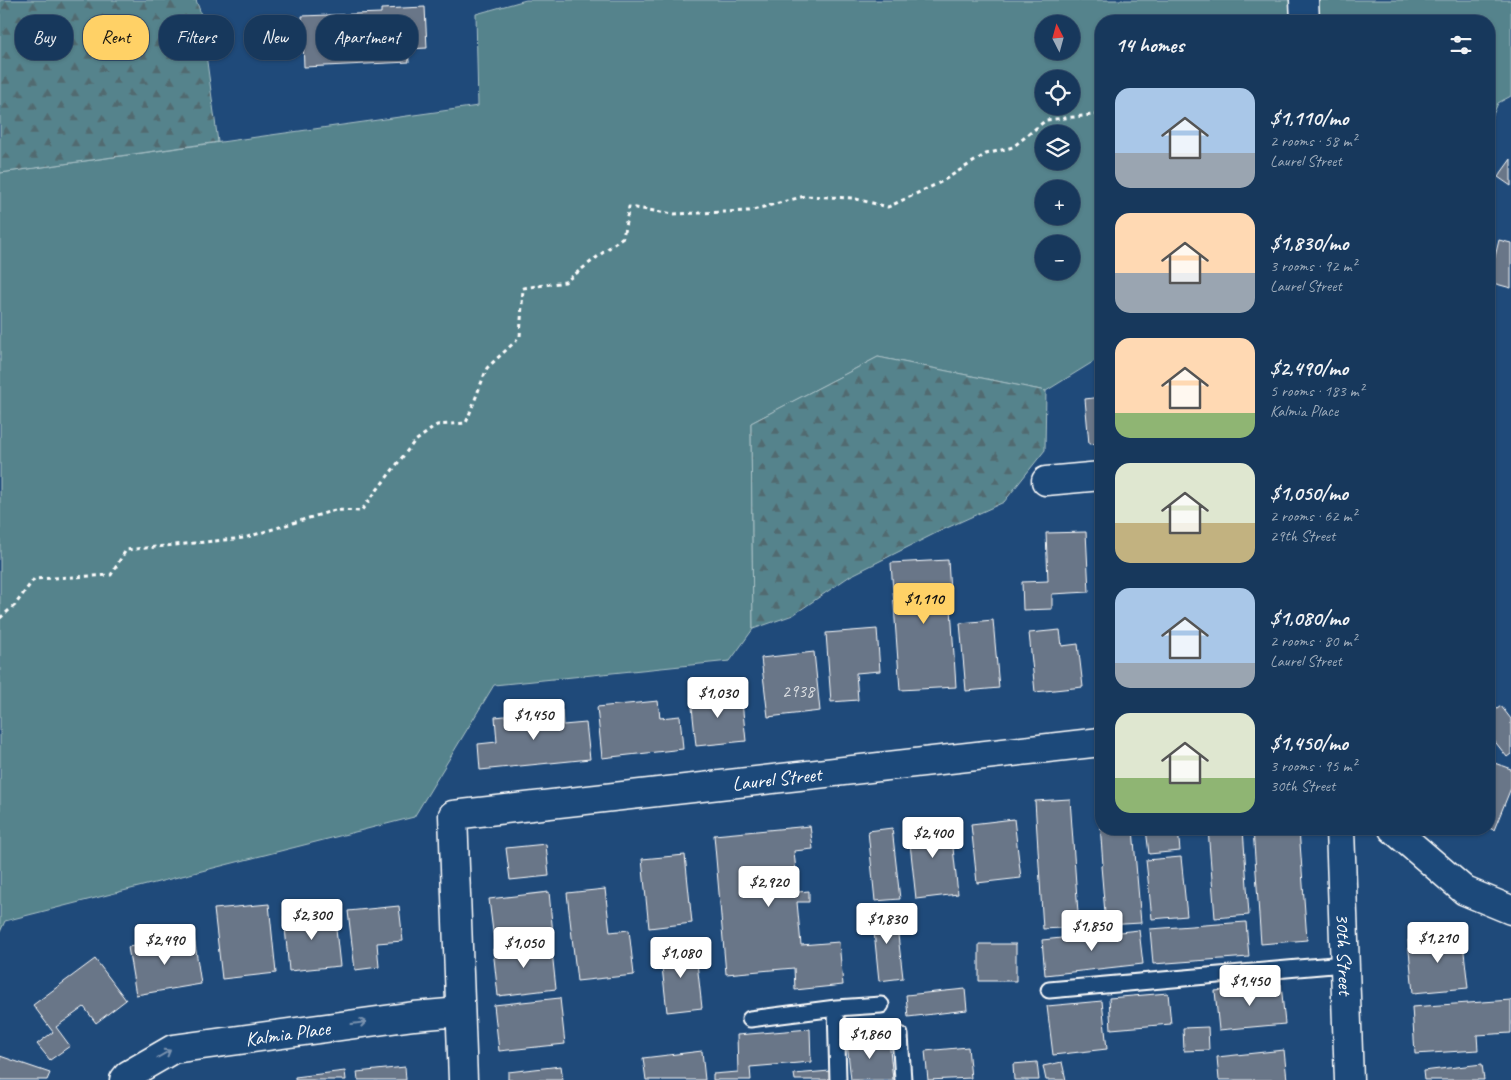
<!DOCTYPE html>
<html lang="en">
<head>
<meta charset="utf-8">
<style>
  :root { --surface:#17385c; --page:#203f62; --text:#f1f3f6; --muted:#9eacbb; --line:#365272; --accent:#ffd166 }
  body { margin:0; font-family:Caveat,sans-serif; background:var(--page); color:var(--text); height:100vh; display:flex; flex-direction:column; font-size:19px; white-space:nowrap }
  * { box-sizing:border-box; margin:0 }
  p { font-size:16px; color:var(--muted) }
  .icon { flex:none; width:28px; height:28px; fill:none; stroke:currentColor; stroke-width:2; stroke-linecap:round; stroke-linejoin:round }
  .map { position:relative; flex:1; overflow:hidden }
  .side { position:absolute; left:1095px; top:15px; width:400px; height:820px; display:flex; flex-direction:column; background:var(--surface); border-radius:20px; box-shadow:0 1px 4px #0004,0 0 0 1px var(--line) }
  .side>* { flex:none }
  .guide { position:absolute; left:15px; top:15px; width:475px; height:45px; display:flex; gap:10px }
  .needle { width:32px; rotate:354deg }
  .tools { position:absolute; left:1035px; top:15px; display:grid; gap:10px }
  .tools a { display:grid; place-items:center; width:45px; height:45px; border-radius:50%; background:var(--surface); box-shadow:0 1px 4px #0004,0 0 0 1px var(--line); font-size:25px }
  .price { position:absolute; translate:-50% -42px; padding:0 11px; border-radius:5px; background:#fff; color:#222; font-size:16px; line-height:32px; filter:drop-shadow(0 1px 2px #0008) }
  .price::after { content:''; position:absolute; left:50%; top:30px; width:15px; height:11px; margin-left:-8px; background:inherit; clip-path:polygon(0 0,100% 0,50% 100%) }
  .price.selected { background:var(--accent); color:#111 }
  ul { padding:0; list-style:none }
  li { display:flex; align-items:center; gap:15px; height:125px; padding:0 20px }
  li span { display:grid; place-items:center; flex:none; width:140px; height:100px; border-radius:15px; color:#555 }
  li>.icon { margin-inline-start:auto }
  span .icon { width:60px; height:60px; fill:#fffc; stroke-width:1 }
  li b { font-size:21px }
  h2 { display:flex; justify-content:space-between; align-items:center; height:60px; padding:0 20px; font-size:21px }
  .chip { padding:0 18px; border-radius:20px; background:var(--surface); box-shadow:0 1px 4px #0004,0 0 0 1px var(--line); font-size:18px; line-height:45px }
  .chip.selected { background:var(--accent); color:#111 }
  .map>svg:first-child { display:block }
  .green { fill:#55838c; stroke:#aac1c6; fill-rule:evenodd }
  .forest { fill:url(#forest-firs); stroke:#aac1c6 }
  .building { fill:#697688; stroke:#fff }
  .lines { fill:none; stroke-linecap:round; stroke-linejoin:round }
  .lane-casing { stroke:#fff; stroke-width:19 }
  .street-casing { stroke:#fff; stroke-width:31 }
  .secondary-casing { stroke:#fff; stroke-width:31 }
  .path { stroke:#fff; stroke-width:3; stroke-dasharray:4 4; stroke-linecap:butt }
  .lane { stroke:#1f4a7a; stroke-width:15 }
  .street { stroke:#1f4a7a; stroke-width:28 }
  .secondary { stroke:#1f4a7a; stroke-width:28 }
  .oneway { stroke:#7992af }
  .labels { text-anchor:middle; stroke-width:4.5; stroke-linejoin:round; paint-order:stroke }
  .number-label { font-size:18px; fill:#dadde1 }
  .street-label { font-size:20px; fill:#fff; stroke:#1f4a7a }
</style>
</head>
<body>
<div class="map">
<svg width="1511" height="1080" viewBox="0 0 1511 1080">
  <defs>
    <pattern id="forest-firs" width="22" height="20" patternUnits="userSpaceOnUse" patternTransform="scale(1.25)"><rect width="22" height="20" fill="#55838c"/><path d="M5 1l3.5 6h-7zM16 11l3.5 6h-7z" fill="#516a6f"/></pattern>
  </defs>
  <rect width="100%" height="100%" fill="#1f4a7a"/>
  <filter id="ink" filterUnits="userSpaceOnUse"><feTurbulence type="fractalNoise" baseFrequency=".02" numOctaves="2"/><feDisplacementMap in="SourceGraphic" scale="10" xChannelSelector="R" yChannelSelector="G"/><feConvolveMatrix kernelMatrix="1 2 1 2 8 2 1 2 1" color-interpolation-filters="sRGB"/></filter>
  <g filter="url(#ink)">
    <path class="green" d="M526 0H1511V96L1498 103 1489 124V21H1101V357L1046 391 878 357 751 423 753 629 730 661 494 685 414 817 5 921 0 932V173L478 106 476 14ZM1044 24H1071V51H1044ZM1044 79H1071V106H1044ZM1044 134H1071V161H1044ZM1044 189H1071V216H1044ZM1044 244H1071V271H1044Z"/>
    <path class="forest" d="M0 0H196L200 11 218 142 0 173Z
      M878 357 1046 391 1045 450 1004 502 938 532 850 576 793 615 753 629 751 423Z"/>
    <path class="building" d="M425 7 427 48 408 49 409 62 304 67 302 16 381 13V9Z
      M1511 159V186L1498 177Z
      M1499 240 1511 243V288L1489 282Z
      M1101 397V443L1089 444 1085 399Z
      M1086 532 1089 592 1052 594V609L1023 610 1022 582 1048 581 1046 533Z
      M948 560 956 687 900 690 891 563Z
      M993 620 999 688 966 691 960 623Z
      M1097 628H1101V673Z
      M877 629 880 671 856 673 858 700 831 702 826 633Z
      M1060 630 1062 646 1078 644 1083 687 1035 692 1029 633Z
      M814 652 820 711 768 717 761 658Z
      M741 692 746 741 696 746 691 697Z
      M658 701 660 718 680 716 683 749 602 758 597 707Z
      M1501 706 1511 719V754L1507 757 1489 734V715Z
      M562 710 563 725 586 723 590 759 480 770 478 744 497 742 495 717Z
      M1489 761 1511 769V788L1494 830 1489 828Z
      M1070 799 1079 927 1043 929 1035 801Z
      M1101 810V829H1133L1141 923 1106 925 1101 866 1103 865 1099 811Z
      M1014 819 1021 878 977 883 971 824Z
      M950 820 958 894 916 899 908 825Z
      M810 826 813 849 794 851 798 892 809 891V902H797L801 945 839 942 843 985 795 990 794 968 726 974 714 835Z
      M892 828 900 899 875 901 868 831Z
      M1146 829H1178L1180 851 1149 854Z
      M1208 829H1243L1249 915 1215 918Z
      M1253 829H1299L1307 940 1261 944Z
      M546 844 549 876 510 880 506 848Z
      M685 855 692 923 649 928 642 859Z
      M1181 857 1187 916 1152 919 1146 860Z
      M605 889 610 932 629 930 634 975 577 981 567 893Z
      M549 892 553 934 494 940 489 899Z
      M269 904 276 973 222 979 214 909Z
      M399 906 403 941 377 943 379 967 355 970 348 911Z
      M895 909 903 978 879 981 872 911Z
      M334 911 340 966 289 971 284 916Z
      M1246 922 1249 957 1153 964 1150 929Z
      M1139 930 1143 964 1045 975 1042 940Z
      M1462 934 1468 988 1413 993 1408 940Z
      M194 937 201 984 136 995 128 947Z
      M551 942 556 989 498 996 493 949Z
      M979 944H1016V981H979Z
      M695 945 702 1008 667 1012 660 949Z
      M95 959 126 1000 96 1023 84 1007 56 1027 70 1046 50 1060 37 1044 53 1032 33 1005Z
      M1281 984 1285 1024 1219 1030 1215 991Z
      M965 989 967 1010 908 1017 906 995Z
      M1168 993 1171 1024 1111 1029 1109 998Z
      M560 998 565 1044 499 1051 494 1005Z
      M1511 1000V1033L1477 1035 1478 1050 1415 1054 1412 1007Z
      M1102 1001 1107 1049 1053 1055 1047 1006Z
      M1208 1027 1209 1050 1184 1051 1183 1028Z
      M810 1029 811 1062 750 1067 751 1080H713V1074L738 1072 737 1035Z
      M889 1039 893 1080H851L847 1043Z
      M968 1047 971 1078 928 1080 925 1051Z
      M1284 1050 1287 1080H1219L1217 1057Z
      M702 1051 705 1080H646L643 1058Z
      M0 1056 50 1073 47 1080H0Z
      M1037 1062 1039 1080H1014L1013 1064Z
      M1062 1062 1066 1080H1046L1043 1066Z
      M1482 1064 1484 1080H1424L1423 1071Z
      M561 1066 563 1080H508V1072Z
      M405 1067 406 1080H358L357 1072Z
      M345 1071 346 1080H295V1077Z
      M830 1071 831 1080H795L794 1074Z"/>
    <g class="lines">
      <defs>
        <path id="lane" d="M1049 990 1344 964
          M836 1008 838 1080
          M750 1019 836 1008 881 1005
          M837 1033 889 1032 900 1035 903 1080"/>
        <g id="street">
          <path d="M1046 481 1101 476"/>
          <path d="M1393 829 1465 891 1511 910"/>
          <path id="s1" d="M124 1080 128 1075 173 1049 414 1016 460 1012"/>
          <path id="s2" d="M463 1080 453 815 1101 742"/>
        </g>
        <g id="secondary">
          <path d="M1304 0 1305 21"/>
          <path id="s3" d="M1340 829 1349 1080"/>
        </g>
      </defs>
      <use href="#lane" class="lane-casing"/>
      <use href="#street" class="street-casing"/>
      <use href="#secondary" class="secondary-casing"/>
      <path class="path" d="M0 618 15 605 34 579 111 575 126 550 244 538 335 510 361 511 414 442 437 425 466 423 487 368 520 337 523 288 565 282 623 237 629 207 674 214 749 211 805 196 852 198 888 207 941 182 986 154 1013 147 1046 120 1101 114"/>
      <use href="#lane" class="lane"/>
      <use href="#street" class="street"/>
      <use href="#secondary" class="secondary"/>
    </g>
    <defs><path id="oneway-shaft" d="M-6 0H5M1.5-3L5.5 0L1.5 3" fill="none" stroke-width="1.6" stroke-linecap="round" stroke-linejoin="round" transform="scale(1.25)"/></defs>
    <g class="oneway">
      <use href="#oneway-shaft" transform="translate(359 1023) rotate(-8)"/>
      <use href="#oneway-shaft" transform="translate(164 1054) rotate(-30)"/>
    </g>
  </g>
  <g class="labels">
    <g class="number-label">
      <text x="798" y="697">2938</text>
    </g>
    <g class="street-label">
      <text dy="7" stroke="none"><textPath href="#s2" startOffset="591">Laurel Street</textPath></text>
      <text dy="7" stroke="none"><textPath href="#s3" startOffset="125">30th Street</textPath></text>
      <text dy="7" stroke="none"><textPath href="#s1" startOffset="174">Kalmia Place</textPath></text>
    </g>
  </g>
</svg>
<div class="tools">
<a><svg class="needle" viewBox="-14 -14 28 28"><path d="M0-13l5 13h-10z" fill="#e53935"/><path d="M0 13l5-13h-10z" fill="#9eacbb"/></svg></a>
<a><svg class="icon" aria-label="locate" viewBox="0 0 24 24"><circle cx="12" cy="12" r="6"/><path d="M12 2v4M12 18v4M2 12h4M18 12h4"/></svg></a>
<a><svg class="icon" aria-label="layers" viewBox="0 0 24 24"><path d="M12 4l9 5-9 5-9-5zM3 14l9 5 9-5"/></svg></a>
<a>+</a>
<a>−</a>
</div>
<b class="price selected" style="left:924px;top:625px">$1,110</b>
<b class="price" style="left:718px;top:719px">$1,030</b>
<b class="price" style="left:534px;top:741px">$1,450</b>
<b class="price" style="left:933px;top:859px">$2,400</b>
<b class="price" style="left:769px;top:908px">$2,920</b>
<b class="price" style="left:312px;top:941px">$2,300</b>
<b class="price" style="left:887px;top:945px">$1,830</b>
<b class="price" style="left:1092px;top:952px">$1,850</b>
<b class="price" style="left:1438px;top:964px">$1,210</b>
<b class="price" style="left:165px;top:966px">$2,490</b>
<b class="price" style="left:524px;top:969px">$1,050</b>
<b class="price" style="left:681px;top:979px">$1,080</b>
<b class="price" style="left:1250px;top:1007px">$1,450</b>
<b class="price" style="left:870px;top:1060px">$1,860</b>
<div class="guide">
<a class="chip">Buy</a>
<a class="chip selected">Rent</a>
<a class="chip">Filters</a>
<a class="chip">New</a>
<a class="chip">Apartment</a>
</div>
<section class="side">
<h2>14 homes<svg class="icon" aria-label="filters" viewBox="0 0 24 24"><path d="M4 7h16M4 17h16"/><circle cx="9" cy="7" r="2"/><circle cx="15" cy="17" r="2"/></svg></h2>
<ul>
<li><span style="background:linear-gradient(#a9c7e8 65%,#9aa5b1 0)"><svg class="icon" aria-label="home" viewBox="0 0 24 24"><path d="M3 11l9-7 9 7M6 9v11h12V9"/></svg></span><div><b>$1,110/mo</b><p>2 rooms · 58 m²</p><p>Laurel Street</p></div></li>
<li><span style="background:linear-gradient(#ffd9b3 60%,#9aa5b1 0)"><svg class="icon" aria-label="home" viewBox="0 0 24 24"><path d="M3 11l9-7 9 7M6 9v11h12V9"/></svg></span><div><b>$1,830/mo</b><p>3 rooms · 92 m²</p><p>Laurel Street</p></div></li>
<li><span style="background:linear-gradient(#ffd9b3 75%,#8fb573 0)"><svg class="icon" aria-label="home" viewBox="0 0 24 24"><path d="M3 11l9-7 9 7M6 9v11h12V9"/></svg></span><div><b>$2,490/mo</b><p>5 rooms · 183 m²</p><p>Kalmia Place</p></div></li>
<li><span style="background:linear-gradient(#dfe7d0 60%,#c2b280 0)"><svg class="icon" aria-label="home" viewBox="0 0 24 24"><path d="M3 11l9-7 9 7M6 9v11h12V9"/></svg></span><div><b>$1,050/mo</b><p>2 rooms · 62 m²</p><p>29th Street</p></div></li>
<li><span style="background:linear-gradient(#a9c7e8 75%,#9aa5b1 0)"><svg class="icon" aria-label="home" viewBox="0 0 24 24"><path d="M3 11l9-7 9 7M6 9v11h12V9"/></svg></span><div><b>$1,080/mo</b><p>2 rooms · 80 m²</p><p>Laurel Street</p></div></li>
<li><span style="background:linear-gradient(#dfe7d0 65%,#8fb573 0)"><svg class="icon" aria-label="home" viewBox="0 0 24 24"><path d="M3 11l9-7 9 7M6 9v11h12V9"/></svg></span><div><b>$1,450/mo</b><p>3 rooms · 95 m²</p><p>30th Street</p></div></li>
</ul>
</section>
</div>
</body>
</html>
